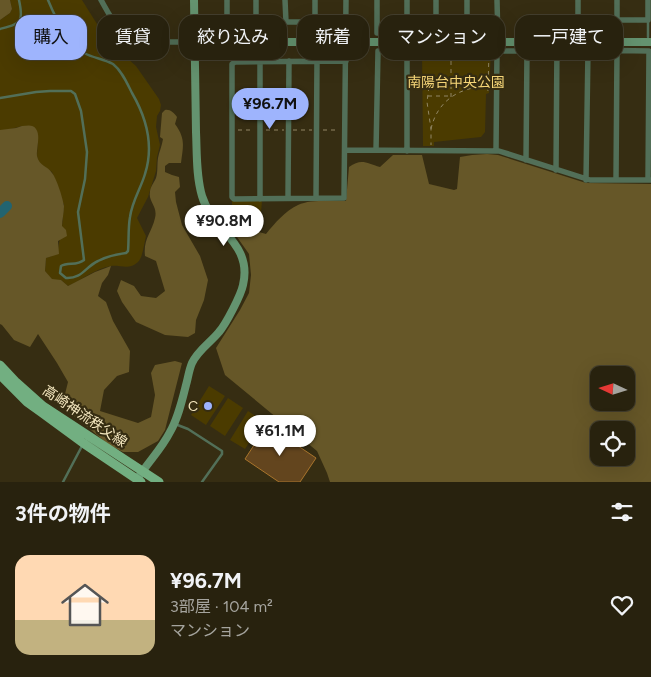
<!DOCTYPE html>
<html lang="ja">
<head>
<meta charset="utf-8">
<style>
  :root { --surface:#28220e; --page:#342f1c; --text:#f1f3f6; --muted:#a5a49e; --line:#443f2e; --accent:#9eb4fd }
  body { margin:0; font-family:Figtree,"Noto Sans JP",sans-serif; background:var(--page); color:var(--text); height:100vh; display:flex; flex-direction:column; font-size:19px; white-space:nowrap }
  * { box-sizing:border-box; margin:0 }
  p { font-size:16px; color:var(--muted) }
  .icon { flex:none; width:28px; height:28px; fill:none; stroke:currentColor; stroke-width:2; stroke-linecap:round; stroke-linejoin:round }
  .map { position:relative; height:482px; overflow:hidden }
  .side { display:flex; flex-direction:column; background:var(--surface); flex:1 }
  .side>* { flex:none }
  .top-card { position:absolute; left:15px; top:15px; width:621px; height:45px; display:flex; gap:10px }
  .needle { width:32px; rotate:274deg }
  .tools { position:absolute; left:590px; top:366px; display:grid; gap:10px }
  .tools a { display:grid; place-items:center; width:45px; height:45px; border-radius:10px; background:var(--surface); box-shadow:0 5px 20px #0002,0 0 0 1px var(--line); font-size:25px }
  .price { position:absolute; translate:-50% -42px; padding:0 11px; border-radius:18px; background:#fff; color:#222; font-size:16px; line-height:32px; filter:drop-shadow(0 1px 2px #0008) }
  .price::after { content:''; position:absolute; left:50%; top:30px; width:15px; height:11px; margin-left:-8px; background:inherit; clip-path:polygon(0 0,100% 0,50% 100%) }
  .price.active { background:var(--accent); color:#111 }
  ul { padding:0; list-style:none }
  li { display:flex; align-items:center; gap:15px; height:125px; padding:0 15px }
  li+li { border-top:1px solid var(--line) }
  li span { display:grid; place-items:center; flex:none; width:140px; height:100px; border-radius:15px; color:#555 }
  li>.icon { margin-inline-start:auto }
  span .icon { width:60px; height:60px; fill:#fffc; stroke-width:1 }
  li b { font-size:21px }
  h2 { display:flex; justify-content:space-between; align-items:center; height:60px; padding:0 15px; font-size:21px }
  .tag { padding:0 18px; border-radius:15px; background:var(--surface); box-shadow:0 5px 20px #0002,0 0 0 1px var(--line); font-size:18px; line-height:45px }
  .tag.active { background:var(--accent); color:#111 }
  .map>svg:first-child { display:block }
  .green { fill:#4b3b00 }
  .forest { fill:#665728; fill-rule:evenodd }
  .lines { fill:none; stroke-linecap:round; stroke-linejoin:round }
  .river { stroke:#226470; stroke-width:10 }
  .building { fill:#63451e; stroke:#a9752c }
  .path { stroke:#918664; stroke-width:1; stroke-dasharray:4 4; stroke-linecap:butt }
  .lane { stroke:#526f58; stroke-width:2.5 }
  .street { stroke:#526f58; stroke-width:5.5 }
  .secondary { stroke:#64936f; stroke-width:8 }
  .primary { stroke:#72af81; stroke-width:9 }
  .poi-dot { fill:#9eb4fd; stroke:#362d12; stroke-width:2 }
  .labels { text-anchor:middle; stroke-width:4.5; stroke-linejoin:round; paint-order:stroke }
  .park-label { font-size:14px; fill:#f6d678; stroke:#362d12 }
  .poi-label { font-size:14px; fill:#f4e7bf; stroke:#362d12; text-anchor:end }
  .street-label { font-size:14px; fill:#f4e7bf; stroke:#362d12 }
</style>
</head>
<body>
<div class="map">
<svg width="651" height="482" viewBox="0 0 651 482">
  <rect width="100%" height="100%" fill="#362d12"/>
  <path class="green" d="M10 0H82L107 40 136 66 159 99 161 105 160 111 157 116 156 127 160 145 157 157 156 171 148 197 137 218 146 236C144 244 143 257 138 262 130 270 121 265 111 266 96 268 82 280 68 286L61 280H52L45 271 46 258 52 256 58 249 62 226 64 205 52 172 39 163 37 156 38 135 31 126H22L4 131 0 130V20L10 13 12 9Z
    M422 50H491L489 93 486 94 485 132 481 137 434 142V146H423Z
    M232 200H262L260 227 232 208Z
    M209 386 225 396 206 425 191 415Z
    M228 398 243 408 225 436 210 426Z
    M248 411 263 421 245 449 230 440Z"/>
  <path class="forest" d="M0 0H10L12 9 10 13 0 20Z
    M165 110C170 109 174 113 177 117L175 124C186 139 183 146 181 163H169L165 166V172L172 175 179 177 180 187 175 192 176 202 182 225 200 256 208 280 204 300 196 320 195 333 188 337 165 335 136 322 122 302 117 291 121 280 134 286 141 296 156 298 165 291 156 261 145 256C143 239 152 232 155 218 158 206 148 202 150 192 150 187 154 183 156 178 158 172 157 165 158 158 159 152 162 146 163 139L160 137 162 113Z
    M22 126C27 126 33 124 36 129 41 136 36 148 37 156 39 166 48 166 52 173 57 179 63 199 64 206 64 213 62 220 62 226L66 230 67 236 58 241 59 254 46 258 45 271 52 279 61 280 68 286 95 272 111 266 108 275 102 283 98 296 106 302 113 321 130 351 129 372 117 376 104 390 100 411 138 423 151 417 155 395 151 373 155 365 175 361 182 363 165 430 158 441 138 452H123L109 445 62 406 68 382 57 363 38 334 30 347 14 340 2 325 0 324V130L16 128Z
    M487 154 498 155 586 183 651 184V482H330L327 473 317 451 225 375 216 348 240 310 249 293 251 275 249 254 237 237 249 229 266 234C275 223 285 211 298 205 310 199 332 201 346 201L349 167C361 158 367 163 380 167L393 155H422L429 184 454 190 457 189 460 157 472 155ZM599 375H626V402H599ZM599 430H626V458H599Z"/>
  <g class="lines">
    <path class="river" d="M0 213 7 206"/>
  </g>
  <path class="building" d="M267 425 316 458 300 482H279L245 459Z"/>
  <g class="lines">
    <path class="path" d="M433 56V50
      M438 57H450
      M430 79 427 102 431 129V145
      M488 91 489 49
      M428 96H449
      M451 97V53L488 54
      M431 129C437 101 460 86 488 87
      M238 130H254
      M266 130H284
      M293 130H312
      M323 130H339"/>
    <path class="lane" d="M0 29C21 23 24 23 19 0
      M648 37V21
      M270 38V22
      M270 60V45
      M0 98 36 92 50 91H71L75 94 81 111 87 152 85 179 78 212 84 260C77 266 68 262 61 266L60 273 66 278C82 279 85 267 98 261 106 257 117 254 126 253L128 251C129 240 128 228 130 217 132 201 141 188 145 174 154 146 146 117 132 93 127 83 122 71 113 64 104 59 93 58 84 53 68 43 55 17 48 0
      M175 424 188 429 222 451V454L202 482
      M63 482 82 446"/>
    <path class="street" d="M101 0C111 18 120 37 142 42H195
      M227 0V19L230 22H346
      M256 0V22
      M285 0 286 22
      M377 0V33H407V0
      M436 0V33L467 34V0
      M497 0 498 42
      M578 0V42
      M617 0V42
      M617 20H648V0
      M315 22V0
      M346 61 235 62 232 64V197L234 199 344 198 346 0
      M345 150 499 151 590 180H651
      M376 150 378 51H407V151
      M496 151 497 51H527L526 160
      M556 170 557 42
      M586 180 588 50 649 51 648 180
      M616 180 617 51
      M288 198 289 61
      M316 198 317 61
      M260 199V62"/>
    <path class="secondary" d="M195 42H651
      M140 475C150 460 162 448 170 432 178 418 182 401 186 385 188 378 189 370 192 363 198 350 210 343 219 332 226 324 241 295 243 285 253 243 212 230 202 196 196 176 197 153 196 132 195 88 195 44 194 0"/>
    <path class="primary" d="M0 365 15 381 43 406 159 482
      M0 375 27 402 41 412 83 443 141 482"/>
  </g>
  <circle class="poi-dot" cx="208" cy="406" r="5"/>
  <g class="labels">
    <g class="park-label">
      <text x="456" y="87">南陽台中央公園</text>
    </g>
    <g class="poi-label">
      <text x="198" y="411">C</text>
    </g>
    <g class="street-label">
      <text transform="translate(85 416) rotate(34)" y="5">高崎神流秩父線</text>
    </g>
  </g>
</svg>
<div class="tools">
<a><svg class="needle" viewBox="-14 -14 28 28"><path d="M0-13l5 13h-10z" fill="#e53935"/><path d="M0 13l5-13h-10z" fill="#a5a49e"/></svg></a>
<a><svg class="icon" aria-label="locate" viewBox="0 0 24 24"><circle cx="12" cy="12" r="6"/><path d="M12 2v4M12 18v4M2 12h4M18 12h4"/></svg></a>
</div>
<b class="price active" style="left:270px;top:130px">¥96.7M</b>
<b class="price" style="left:224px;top:247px">¥90.8M</b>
<b class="price" style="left:280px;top:457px">¥61.1M</b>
<div class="top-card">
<a class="tag active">購入</a>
<a class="tag">賃貸</a>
<a class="tag">絞り込み</a>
<a class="tag">新着</a>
<a class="tag">マンション</a>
<a class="tag">一戸建て</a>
</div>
</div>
<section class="side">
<h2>3件の物件<svg class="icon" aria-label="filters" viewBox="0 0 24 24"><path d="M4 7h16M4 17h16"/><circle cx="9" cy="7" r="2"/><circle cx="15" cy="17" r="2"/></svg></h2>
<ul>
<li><span style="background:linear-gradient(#ffd9b3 65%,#c2b280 0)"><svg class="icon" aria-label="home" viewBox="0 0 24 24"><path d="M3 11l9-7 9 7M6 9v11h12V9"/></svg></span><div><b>¥96.7M</b><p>3部屋 · 104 m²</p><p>マンション</p></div><svg class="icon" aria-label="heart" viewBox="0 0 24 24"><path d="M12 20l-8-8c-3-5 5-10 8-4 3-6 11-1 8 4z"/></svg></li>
</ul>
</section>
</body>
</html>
